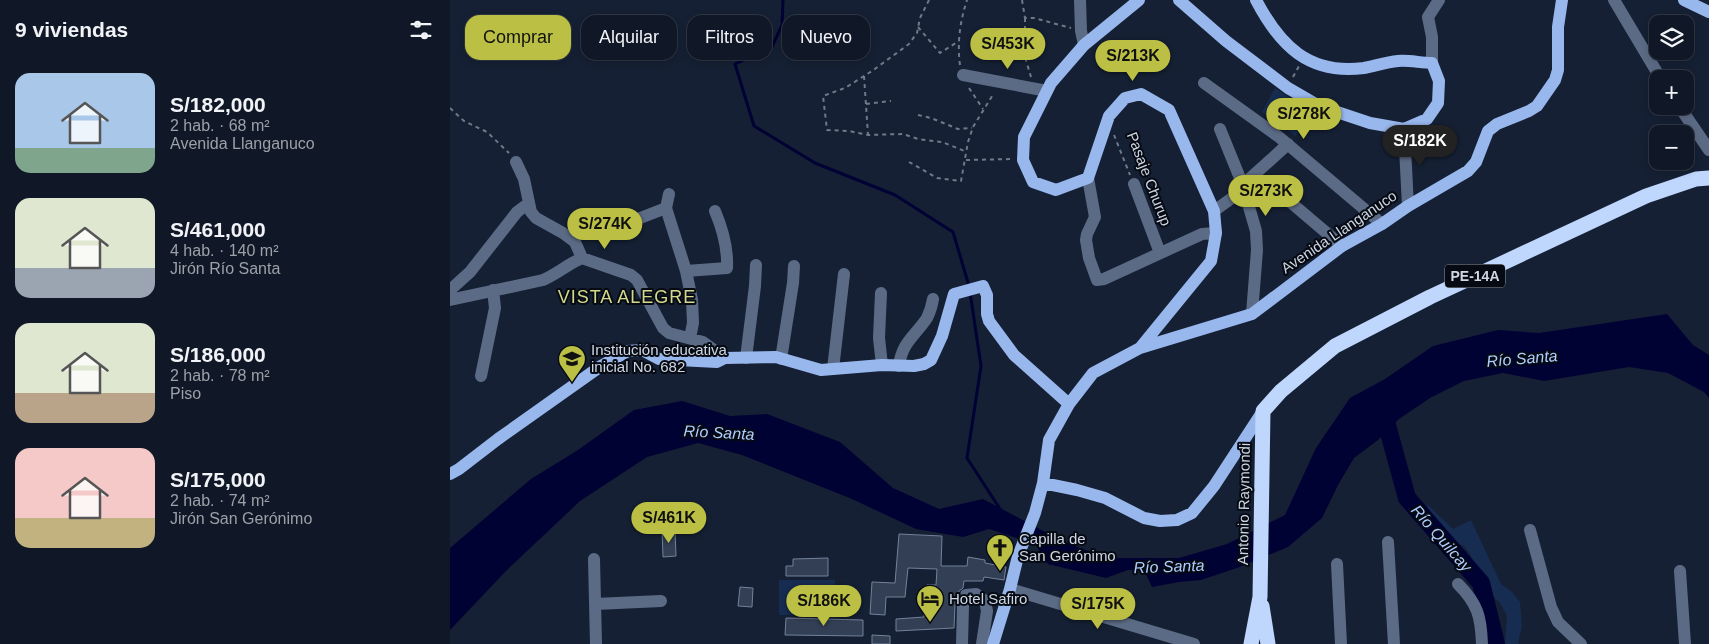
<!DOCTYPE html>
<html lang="es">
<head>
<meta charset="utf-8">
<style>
  :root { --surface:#101827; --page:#19212f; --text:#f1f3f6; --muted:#9ca0a7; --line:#303744; --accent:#bbc044 }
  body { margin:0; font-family:Helvetica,sans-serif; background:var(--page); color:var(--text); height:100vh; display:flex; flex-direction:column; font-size:19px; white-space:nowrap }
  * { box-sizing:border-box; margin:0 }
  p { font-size:16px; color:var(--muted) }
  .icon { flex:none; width:28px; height:28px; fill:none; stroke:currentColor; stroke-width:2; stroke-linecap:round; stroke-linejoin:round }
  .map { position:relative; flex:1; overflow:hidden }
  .details { display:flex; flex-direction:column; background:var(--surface); width:450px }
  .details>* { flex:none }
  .banner { position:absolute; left:15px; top:15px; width:475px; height:45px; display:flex; gap:10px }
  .tools { position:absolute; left:1199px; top:15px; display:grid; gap:10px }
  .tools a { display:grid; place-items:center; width:45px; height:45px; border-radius:10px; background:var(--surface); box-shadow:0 2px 8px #0003,0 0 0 1px var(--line); font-size:25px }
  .price { position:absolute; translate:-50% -42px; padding:0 11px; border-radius:18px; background:var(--accent); color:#111; font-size:16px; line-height:32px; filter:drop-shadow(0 1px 2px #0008) }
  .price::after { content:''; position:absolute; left:50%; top:30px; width:15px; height:11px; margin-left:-8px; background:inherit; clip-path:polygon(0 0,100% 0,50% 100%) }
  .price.current { background:#222; color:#fff }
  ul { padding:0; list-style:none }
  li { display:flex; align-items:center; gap:15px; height:125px; padding:0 15px }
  li span { display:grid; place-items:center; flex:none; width:140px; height:100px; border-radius:15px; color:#555 }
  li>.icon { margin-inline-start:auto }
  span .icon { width:60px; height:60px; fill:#fffc; stroke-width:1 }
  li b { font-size:21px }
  h2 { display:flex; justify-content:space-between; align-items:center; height:60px; padding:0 15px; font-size:21px }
  .tag { padding:0 18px; border-radius:15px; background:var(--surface); box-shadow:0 2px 8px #0003,0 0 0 1px var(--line); font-size:18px; line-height:45px }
  .tag.current { background:var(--accent); color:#111 }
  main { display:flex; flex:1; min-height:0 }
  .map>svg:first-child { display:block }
  .green { fill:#172c51 }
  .water { fill:#000234 }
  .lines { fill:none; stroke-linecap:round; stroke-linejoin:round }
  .stream { stroke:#000234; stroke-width:3 }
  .river { stroke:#000234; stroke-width:18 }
  .building { fill:#333f55; stroke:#73819a }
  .path { stroke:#6f7989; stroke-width:2; stroke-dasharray:4 4; stroke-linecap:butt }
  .minor { stroke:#5c6b85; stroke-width:12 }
  .major { stroke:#98b7ed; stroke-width:12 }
  .highway { stroke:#bfd6fd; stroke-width:15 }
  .labels { text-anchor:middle; stroke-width:4; stroke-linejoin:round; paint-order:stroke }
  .shield { fill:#060a12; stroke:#9299a4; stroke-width:1 }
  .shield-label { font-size:14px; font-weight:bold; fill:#ced6e3 }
  .street-label { font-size:15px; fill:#ced6e3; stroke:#060a12 }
  .poi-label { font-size:15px; fill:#ced6e3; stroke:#060a12; text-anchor:start }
  .water-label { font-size:16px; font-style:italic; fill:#afccff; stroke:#060a12 }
  .quarter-label { font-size:18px; letter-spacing:1px; fill:#d4d98b; stroke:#060a12 }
</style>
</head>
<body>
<main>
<section class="details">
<h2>9 viviendas<svg class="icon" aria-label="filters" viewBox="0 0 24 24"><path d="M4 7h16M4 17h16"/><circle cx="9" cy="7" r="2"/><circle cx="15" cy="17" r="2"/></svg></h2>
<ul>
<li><span style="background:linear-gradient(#a9c7e8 75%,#7fa58c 0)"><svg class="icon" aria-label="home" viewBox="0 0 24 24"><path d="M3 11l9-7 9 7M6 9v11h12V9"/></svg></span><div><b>S/182,000</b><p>2 hab. · 68 m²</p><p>Avenida Llanganuco</p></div></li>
<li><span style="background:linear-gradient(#dfe7d0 70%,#9aa5b1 0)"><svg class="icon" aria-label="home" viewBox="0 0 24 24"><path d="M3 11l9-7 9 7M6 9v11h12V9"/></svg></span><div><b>S/461,000</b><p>4 hab. · 140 m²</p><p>Jirón Río Santa</p></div></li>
<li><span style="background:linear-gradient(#dfe7d0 70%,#b9a48a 0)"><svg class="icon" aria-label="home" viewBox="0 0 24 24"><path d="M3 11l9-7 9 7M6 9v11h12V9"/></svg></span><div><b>S/186,000</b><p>2 hab. · 78 m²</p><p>Piso</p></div></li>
<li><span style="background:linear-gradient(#f6c9c9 70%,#c2b280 0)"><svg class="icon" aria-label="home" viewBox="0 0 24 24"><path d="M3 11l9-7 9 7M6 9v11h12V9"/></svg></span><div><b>S/175,000</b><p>2 hab. · 74 m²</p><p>Jirón San Gerónimo</p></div></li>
</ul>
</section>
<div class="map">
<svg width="1259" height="644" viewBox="0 0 1259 644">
  <rect width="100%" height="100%" fill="#152034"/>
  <path class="green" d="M825 88 858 110 846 136 812 112Z
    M977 504 1003 529 1021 520 1051 584 1062 592 1070 602 1072 627 1068 642 1069 644H1055L1057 616 1050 603 1037 590 1020 554 1014 546 1007 543 986 525 979 516Z
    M329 580H385V615H329Z"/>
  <path class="water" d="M1217 314 1243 345 1259 355V398L1254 392 1218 373 1179 367 1094 381 1053 373 1014 381 980 398 949 419 928 440 904 458 888 485 872 518 838 547 787 568 751 580 729 582 702 587 694 570H678L656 578 598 564 585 544 539 529 513 537 466 529 402 499 292 455 248 443 197 457 130 501 56 571 0 630V548L81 479 128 450 184 410 232 401 280 416 317 414 390 442 443 488 489 509 533 499 612 541 657 558H729L777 544 835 515 866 448 900 398 935 379 983 346 1048 330 1089 333Z"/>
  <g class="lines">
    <path class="stream" d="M333 0 332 25 322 47 285 64 304 126 365 163 445 195 503 232 519 286
      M520 292 531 366 517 458 550 509"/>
    <path class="river" d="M932 407 957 498 1031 583 1046 644"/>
  </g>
  <path class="building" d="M225 530 226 556 213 557 212 531Z
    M449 534 492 536 491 566H517L518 557 535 560V563L556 567 554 580 534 577 533 581H514L513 588 508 592 505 604 504 628 446 631V619L474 617 475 603H477V585H486L487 569 458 568 455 597H436L435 615 420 614 422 582 445 583Z
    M378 558V576H336V566H343V559Z
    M290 587 303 588 302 607 288 606Z
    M336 618 413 620V636L335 635Z
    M422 635 440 636V644H422Z"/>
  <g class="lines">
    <path class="path" d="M479 0 470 18 467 33 459 44 422 71 395 88 373 96 377 130 399 131 418 135 453 134 468 139 492 142 517 152
      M572 0 575 18H584L621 28
      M575 18V57L581 77
      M468 27 490 53 509 41
      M510 65C507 43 510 21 517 0
      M414 76 418 135
      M843 77 849 66
      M519 88 533 109
      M416 104 441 101
      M0 108 14 121 37 132 59 153
      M468 115 481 118 508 129 522 128
      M664 135 680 175
      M516 160 564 159
      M459 162 487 178 511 181 518 142 523 127 544 93
      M820 176 826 187"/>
    <path class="minor" d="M630 0 631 31 634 45
      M1164 0 1211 79
      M982 63V37L978 17 989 0
      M513 75 597 91
      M754 83 829 137 932 224
      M1229 106 1259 150
      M770 129 792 183 806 231 807 250 802 314
      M954 129 958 206
      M66 162 74 179 81 212 86 218 113 233 125 242 132 258
      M638 178 645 217 637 234 636 240 639 258 647 280 654 279 752 234 766 233
      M684 184 710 253
      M219 194 216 208 236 271 242 300 243 323 240 338
      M832 195 892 246
      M764 211 793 190 796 182 838 144
      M167 227 216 208
      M236 271 277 268C278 248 273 230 265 211
      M0 290 20 272 67 212 79 203
      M431 293 429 338 432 365
      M0 300 93 280C107 274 118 264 132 258L181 275 187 280 213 328 219 333 253 342 275 358
      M296 358 305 286 306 265
      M331 359 343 283 344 266
      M449 366C452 342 465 336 477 318 480 312 482 305 483 299
      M383 369 394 274
      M31 376 45 308 43 290
      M1080 530 1101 607 1108 622 1131 644
      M938 542 944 644
      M144 559 146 644
      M887 564 891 644
      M1230 571 1235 644
      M1008 584C1028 604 1031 617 1032 644
      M560 589 744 644
      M145 604 211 601
      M512 644 513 606 516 595 526 594 535 601 537 611 532 644"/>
    <path class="major" d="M729 0 776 41 838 88 869 106 920 123 954 129 977 119 988 103 989 81 982 63C971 63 959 60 948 61 936 62 925 66 914 68 859 75 830 46 806 0
      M1234 0 1259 12
      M690 348 802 314 892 246 932 224 958 206 1018 171 1026 162 1038 131 1047 124 1079 111 1087 106 1105 80 1108 70V27L1112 0
      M0 474 9 469 48 439 151 366 178 351 192 350 209 359 267 362 275 358 326 357 371 370 432 365 464 366 474 364 481 360 492 336 504 294 533 286 537 295V314L539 321 564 355 619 404
      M593 483 627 490 655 498 694 518 710 521 727 520 742 513 764 486 813 411
      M543 644 560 589 568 556 585 513 593 483 599 440 619 404 643 373 690 348 761 261 766 233 764 211 719 110 691 94 675 98 659 116 638 178 606 190 583 182 573 160 574 137 601 83 634 45 689 0"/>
    <path class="highway" d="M812 606 818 644
      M801 644 810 597 813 411 831 391 885 346 980 297 1196 196 1246 179 1259 178"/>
  </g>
  <defs>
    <symbol id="school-pin" viewBox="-11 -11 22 30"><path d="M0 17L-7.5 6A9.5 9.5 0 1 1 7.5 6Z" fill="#bbc044" stroke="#060a12"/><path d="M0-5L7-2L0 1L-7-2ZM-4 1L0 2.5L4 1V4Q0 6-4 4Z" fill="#111"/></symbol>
    <symbol id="church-pin" viewBox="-11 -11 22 30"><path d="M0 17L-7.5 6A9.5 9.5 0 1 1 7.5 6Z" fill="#bbc044" stroke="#060a12"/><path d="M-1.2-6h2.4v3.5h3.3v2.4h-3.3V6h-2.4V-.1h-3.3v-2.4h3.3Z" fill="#111"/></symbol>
    <symbol id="hotel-pin" viewBox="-11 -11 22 30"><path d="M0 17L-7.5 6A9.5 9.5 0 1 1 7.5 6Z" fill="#bbc044" stroke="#060a12"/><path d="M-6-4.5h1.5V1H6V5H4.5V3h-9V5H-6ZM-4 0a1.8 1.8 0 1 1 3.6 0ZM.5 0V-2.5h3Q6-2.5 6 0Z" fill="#111"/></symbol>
  </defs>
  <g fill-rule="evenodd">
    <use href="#school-pin" x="106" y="343" width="32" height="43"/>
    <use href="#church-pin" x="534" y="532" width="32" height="43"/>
    <use href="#hotel-pin" x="464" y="583" width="32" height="43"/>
  </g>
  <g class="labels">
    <rect class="shield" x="995" y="264.5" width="60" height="23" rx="4"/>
    <g class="shield-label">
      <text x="1025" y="281">PE-14A</text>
    </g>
    <g class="street-label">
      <text transform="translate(699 179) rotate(69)" y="5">Pasaje Churup</text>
      <text transform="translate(889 232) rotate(-34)" y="5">Avenida Llanganuco</text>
      <text transform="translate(794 504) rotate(-89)" y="5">Antonio Raymondi</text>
    </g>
    <g class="poi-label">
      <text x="141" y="355">Institución educativa<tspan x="141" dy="17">inicial No. 682</tspan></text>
      <text x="569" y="544">Capilla de<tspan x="569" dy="17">San Gerónimo</tspan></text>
      <text x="499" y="604">Hotel Safiro</text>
    </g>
    <g class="water-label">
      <text transform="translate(1072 358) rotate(-5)" y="6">Río Santa</text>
      <text transform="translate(269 432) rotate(3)" y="6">Río Santa</text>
      <text transform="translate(992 538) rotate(49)" y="6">Río Quilcay</text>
      <text transform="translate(719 566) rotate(-2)" y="6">Río Santa</text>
    </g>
    <g class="quarter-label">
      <text x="177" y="303">VISTA ALEGRE</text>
    </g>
  </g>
</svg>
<div class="tools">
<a><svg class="icon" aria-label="layers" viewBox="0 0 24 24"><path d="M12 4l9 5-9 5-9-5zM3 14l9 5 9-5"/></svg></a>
<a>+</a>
<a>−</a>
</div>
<b class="price" style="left:558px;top:70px">S/453K</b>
<b class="price" style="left:683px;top:82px">S/213K</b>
<b class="price" style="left:854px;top:140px">S/278K</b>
<b class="price current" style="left:970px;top:167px">S/182K</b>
<b class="price" style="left:816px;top:217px">S/273K</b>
<b class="price" style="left:155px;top:250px">S/274K</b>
<b class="price" style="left:219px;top:544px">S/461K</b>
<b class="price" style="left:374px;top:627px">S/186K</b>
<b class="price" style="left:648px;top:630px">S/175K</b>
<div class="banner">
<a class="tag current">Comprar</a>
<a class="tag">Alquilar</a>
<a class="tag">Filtros</a>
<a class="tag">Nuevo</a>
</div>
</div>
</main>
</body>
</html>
